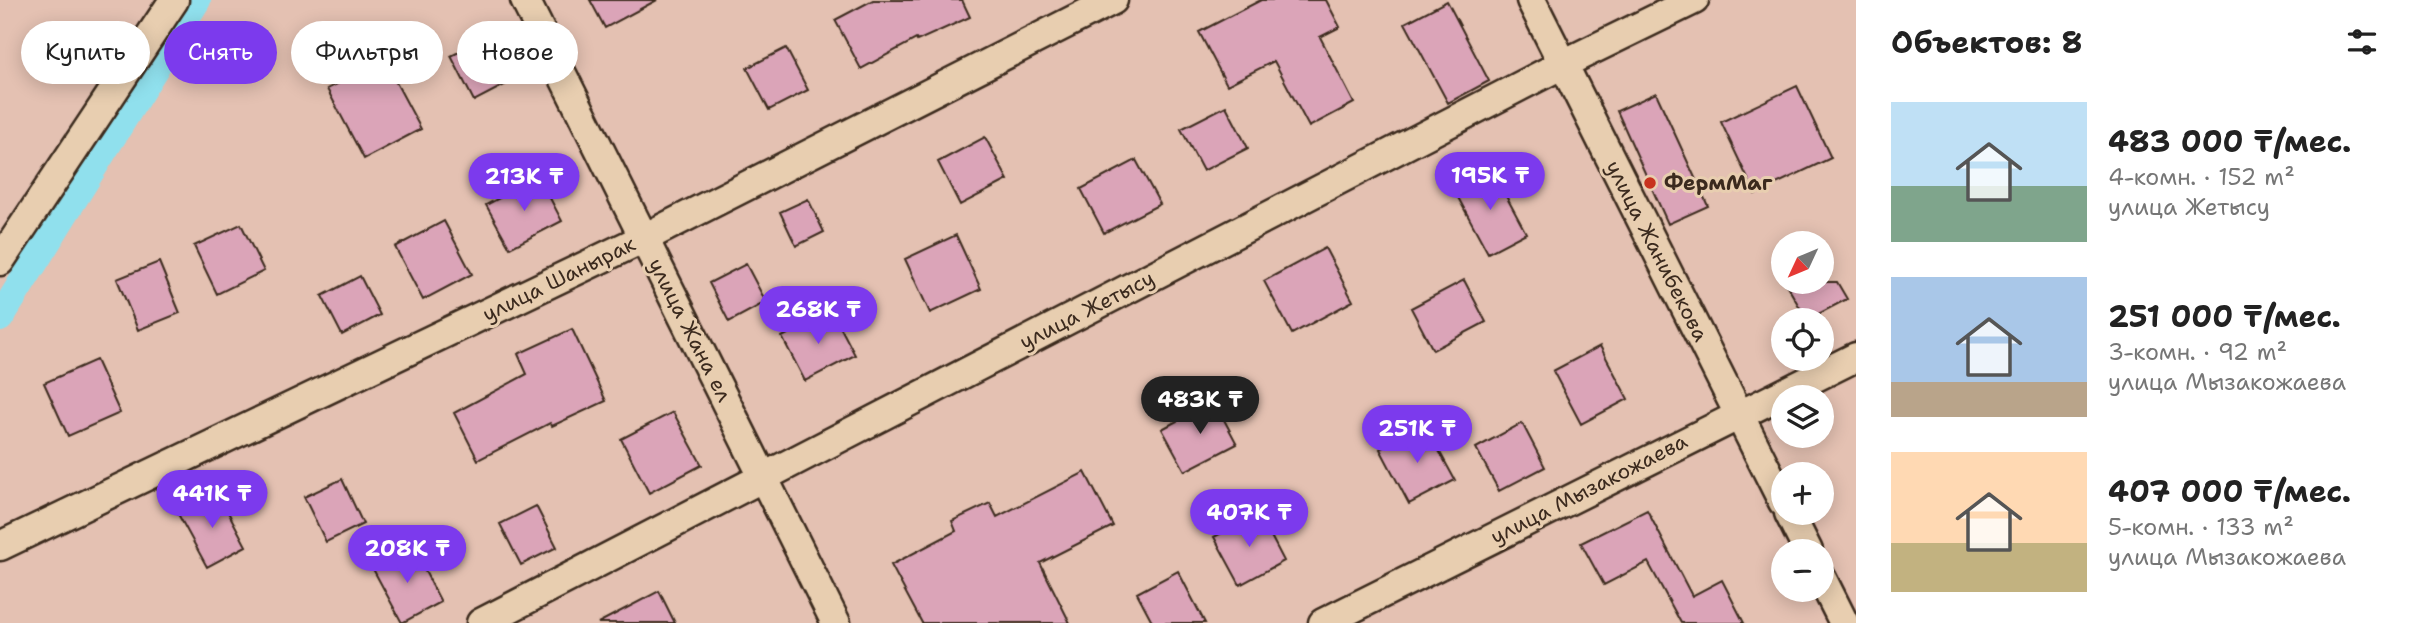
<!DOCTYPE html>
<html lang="ru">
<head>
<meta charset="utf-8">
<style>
  :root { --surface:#fff; --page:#f2f2f2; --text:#222; --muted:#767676; --accent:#7c3aed }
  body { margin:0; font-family:"Shantell Sans",sans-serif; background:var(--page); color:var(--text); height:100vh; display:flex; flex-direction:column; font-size:26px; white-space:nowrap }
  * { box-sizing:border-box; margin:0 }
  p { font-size:23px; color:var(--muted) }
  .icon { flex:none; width:38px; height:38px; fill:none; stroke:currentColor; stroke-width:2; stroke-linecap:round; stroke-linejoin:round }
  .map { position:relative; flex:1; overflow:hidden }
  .sheet { display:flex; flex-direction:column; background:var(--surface); width:560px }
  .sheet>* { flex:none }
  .top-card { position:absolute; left:21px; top:21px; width:665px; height:63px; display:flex; gap:14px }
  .needle { width:46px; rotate:226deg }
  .tools { position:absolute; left:1771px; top:231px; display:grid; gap:14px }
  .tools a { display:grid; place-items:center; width:63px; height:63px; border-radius:50%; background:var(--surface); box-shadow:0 4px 18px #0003; font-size:35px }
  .price { position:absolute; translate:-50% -60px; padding:0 16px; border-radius:24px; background:var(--accent); color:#fff; font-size:23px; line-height:46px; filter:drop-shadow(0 2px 4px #0008) }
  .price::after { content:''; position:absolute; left:50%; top:42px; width:21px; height:16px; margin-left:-10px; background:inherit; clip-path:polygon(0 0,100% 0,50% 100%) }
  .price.on { background:#222; color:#fff }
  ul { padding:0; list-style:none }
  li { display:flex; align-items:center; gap:21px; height:175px; padding:0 35px }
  li span { display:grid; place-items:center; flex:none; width:196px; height:140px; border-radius:0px; color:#555 }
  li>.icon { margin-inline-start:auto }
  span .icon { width:84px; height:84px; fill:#fffc; stroke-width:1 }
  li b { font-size:30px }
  h2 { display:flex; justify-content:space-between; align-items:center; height:84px; padding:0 35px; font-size:30px }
  .pill { padding:0 24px; border-radius:32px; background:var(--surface); box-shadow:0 4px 18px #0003; font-size:24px; line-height:63px }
  .pill.on { background:var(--accent); color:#fff }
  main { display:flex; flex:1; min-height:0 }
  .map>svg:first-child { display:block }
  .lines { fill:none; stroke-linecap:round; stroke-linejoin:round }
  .canal { stroke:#90e0ed; stroke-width:28 }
  .building { fill:#dba4b8; stroke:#3b2a1e; stroke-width:2 }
  .minor-casing { stroke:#3b2a1e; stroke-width:33 }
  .minor { stroke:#e8ceb0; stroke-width:28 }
  .poi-dot { fill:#c8321e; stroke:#e8ceb0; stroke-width:2.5 }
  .labels { text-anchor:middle; stroke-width:6; stroke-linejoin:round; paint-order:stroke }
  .poi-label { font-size:21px; font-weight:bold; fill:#3b2a1e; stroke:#e8ceb0; text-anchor:start }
  .street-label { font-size:21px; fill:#3b2a1e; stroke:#e8ceb0 }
</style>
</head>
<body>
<main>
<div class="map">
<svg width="1856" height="623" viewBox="0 0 1856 623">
  <rect width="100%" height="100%" fill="#e4c1b2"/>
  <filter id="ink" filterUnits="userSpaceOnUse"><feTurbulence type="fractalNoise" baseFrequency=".0143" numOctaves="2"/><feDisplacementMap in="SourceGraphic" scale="14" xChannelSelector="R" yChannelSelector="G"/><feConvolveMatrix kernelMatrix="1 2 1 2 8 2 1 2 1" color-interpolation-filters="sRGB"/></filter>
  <g filter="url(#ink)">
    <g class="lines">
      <path class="canal" d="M0 318 197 0"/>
    </g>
    <path class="building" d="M590 0H657L605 28Z
      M873 0H962L970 17 917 41 916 39 861 69 835 20Z
      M1261 0H1326L1340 27 1320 37 1354 103 1309 127 1274 61 1227 85 1199 32Z
      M1447 1 1489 81 1448 103 1405 23Z
      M493 35 516 79 474 101 451 56Z
      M786 48 808 90 769 110 747 68Z
      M384 60 421 129 364 159 327 89Z
      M1797 86 1831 158 1755 194 1721 122Z
      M1656 93 1708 206 1668 224 1617 111Z
      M1226 106 1248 148 1203 171 1181 129Z
      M985 137 1008 180 960 205 938 162Z
      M1136 160 1160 204 1104 233 1081 189Z
      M1493 172 1526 233 1488 253 1455 192Z
      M539 177 562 221 510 248 486 205Z
      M808 199 824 232 796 246 780 212Z
      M444 221 472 274 423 300 395 247Z
      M241 224 264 271 217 294 194 246Z
      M956 235 981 289 930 313 905 259Z
      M1325 248 1353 301 1292 334 1264 281Z
      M159 262 180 313 138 330 117 279Z
      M746 264 766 302 729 322 709 283Z
      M360 276 380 315 342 335 322 296Z
      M1464 280 1486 322 1433 350 1411 308Z
      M1785 282H1837L1847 299 1807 320Z
      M832 311 855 355 805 381 782 337Z
      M572 329 606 401 552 426 550 423 478 460 454 413 527 374 518 354Z
      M1600 346 1628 399 1581 424 1553 371Z
      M96 360 120 413 68 436 44 383Z
      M1214 401 1237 444 1185 471 1162 429Z
      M673 412 702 465 649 493 621 439Z
      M1522 423 1545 467 1499 491 1476 448Z
      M1425 425 1455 480 1409 504 1380 449Z
      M1085 472 1113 526 1040 563 1070 623H922L891 565 956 531 952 521 990 503 997 517Z
      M342 479 363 524 326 542 304 497Z
      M218 493 246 546 207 567 178 514Z
      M536 506 557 547 521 565 500 524Z
      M1647 510 1692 596 1722 580 1744 623H1681L1648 562 1604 585 1581 543Z
      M1259 513 1284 561 1240 585 1214 537Z
      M413 548 441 602 402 623 373 569Z
      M1178 571 1205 623H1153L1137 593Z
      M659 591 675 623H598Z"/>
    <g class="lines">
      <defs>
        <path id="minor" d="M525 0 836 623
          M1531 0 1783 502
          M0 261 174 0
          M1789 513 1808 551
          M0 546 644 238 1113 0
          M1822 579 1844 623
          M481 623 1563 64 1694 0
          M1323 623 1856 357"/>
      </defs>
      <use href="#minor" class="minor-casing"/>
      <use href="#minor" class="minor"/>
    </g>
  </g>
  <circle class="poi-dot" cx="1650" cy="183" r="7"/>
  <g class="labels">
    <g class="poi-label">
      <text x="1664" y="190">ФермМаг</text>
    </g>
    <g class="street-label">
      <text transform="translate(1657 251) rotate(63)" y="7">улица Жанибекова</text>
      <text transform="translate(559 279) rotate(-26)" y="7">улица Шанырак</text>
      <text transform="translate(1087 310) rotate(-27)" y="7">улица Жетысу</text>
      <text transform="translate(690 330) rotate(63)" y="7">улица Жана ел</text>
      <text transform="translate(1589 489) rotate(-27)" y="7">улица Мызакожаева</text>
    </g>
  </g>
</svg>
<div class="tools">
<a><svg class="needle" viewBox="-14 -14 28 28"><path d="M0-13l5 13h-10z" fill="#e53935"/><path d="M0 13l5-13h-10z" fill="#767676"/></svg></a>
<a><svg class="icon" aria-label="locate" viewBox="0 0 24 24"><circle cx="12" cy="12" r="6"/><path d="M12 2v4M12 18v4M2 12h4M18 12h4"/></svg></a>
<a><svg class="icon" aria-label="layers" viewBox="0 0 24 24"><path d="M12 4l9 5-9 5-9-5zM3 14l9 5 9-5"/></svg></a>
<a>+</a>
<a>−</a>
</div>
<b class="price" style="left:1490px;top:212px">195K ₸</b>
<b class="price" style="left:524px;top:213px">213K ₸</b>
<b class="price" style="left:818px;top:346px">268K ₸</b>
<b class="price on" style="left:1200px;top:436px">483K ₸</b>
<b class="price" style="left:1417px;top:465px">251K ₸</b>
<b class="price" style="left:212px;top:530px">441K ₸</b>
<b class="price" style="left:1249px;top:549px">407K ₸</b>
<b class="price" style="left:407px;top:585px">208K ₸</b>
<div class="top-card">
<a class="pill">Купить</a>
<a class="pill on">Снять</a>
<a class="pill">Фильтры</a>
<a class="pill">Новое</a>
</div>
</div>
<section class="sheet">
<h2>Объектов: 8<svg class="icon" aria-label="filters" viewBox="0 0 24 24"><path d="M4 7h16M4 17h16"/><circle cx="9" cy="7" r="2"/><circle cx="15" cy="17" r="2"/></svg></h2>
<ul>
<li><span style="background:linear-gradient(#bfe0f5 60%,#7fa58c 0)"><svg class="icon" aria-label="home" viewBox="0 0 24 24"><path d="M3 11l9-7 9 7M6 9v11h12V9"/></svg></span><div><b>483 000 ₸/мес.</b><p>4-комн. · 152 m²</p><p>улица Жетысу</p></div></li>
<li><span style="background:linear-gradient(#a9c7e8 75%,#b9a48a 0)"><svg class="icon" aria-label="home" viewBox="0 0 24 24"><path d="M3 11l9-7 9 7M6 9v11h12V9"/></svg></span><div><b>251 000 ₸/мес.</b><p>3-комн. · 92 m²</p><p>улица Мызакожаева</p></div></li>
<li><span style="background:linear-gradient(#ffd9b3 65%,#c2b280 0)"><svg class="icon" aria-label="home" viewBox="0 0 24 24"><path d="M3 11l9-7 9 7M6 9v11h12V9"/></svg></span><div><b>407 000 ₸/мес.</b><p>5-комн. · 133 m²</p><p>улица Мызакожаева</p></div></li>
</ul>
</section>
</main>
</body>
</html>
